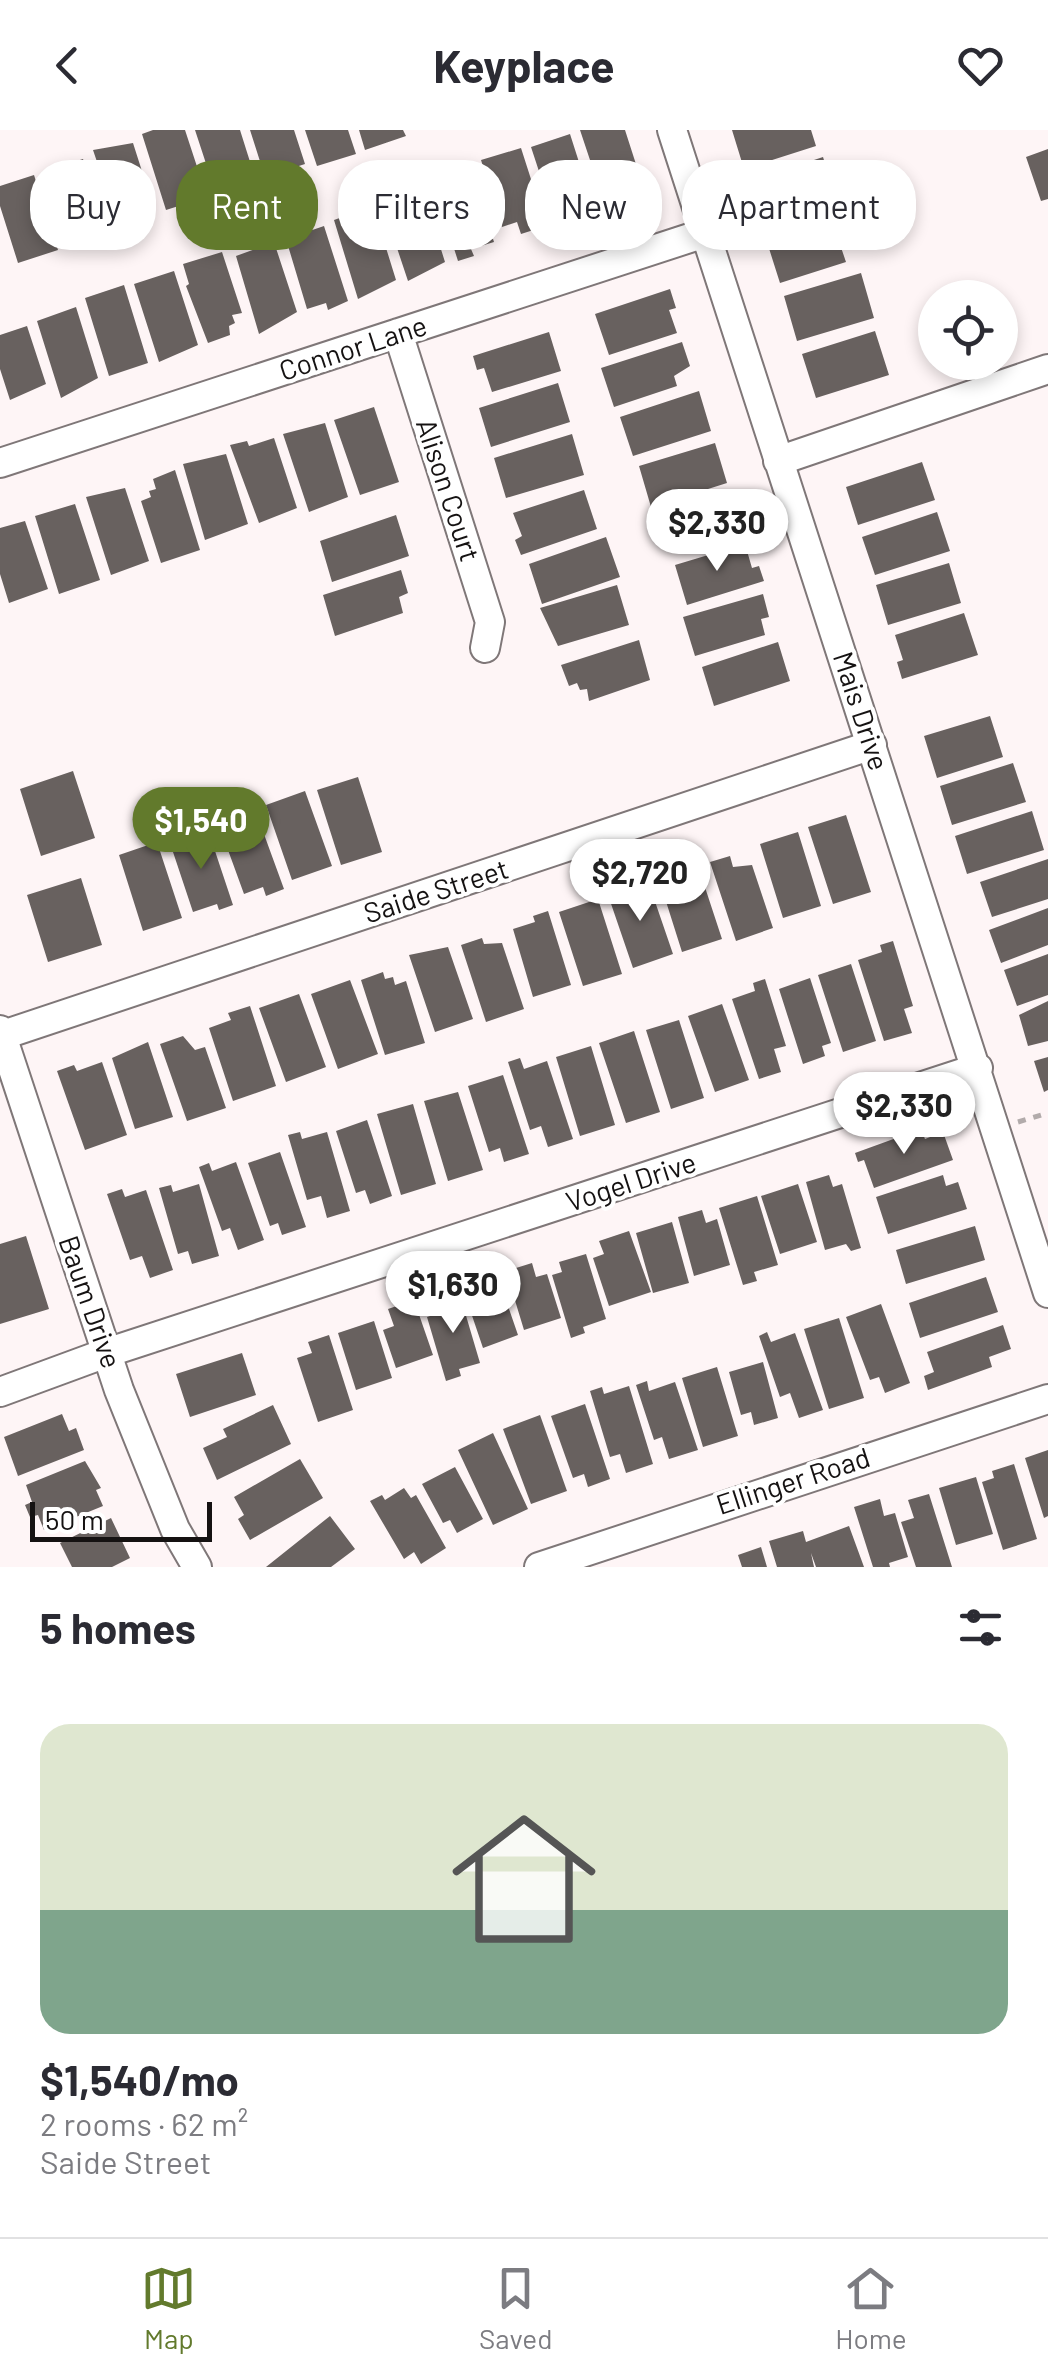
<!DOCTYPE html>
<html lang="en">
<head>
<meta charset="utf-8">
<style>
  :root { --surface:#fff; --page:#f7f7f7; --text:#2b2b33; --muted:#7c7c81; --line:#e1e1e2; --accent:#627a2c }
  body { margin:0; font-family:Barlow,sans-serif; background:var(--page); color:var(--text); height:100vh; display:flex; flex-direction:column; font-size:38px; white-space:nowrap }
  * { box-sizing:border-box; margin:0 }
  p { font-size:32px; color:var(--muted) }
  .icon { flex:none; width:55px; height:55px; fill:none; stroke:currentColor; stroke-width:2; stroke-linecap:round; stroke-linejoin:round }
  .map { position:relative; height:1437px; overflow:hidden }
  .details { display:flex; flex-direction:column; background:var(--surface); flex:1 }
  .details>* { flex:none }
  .banner { position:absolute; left:30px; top:30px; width:990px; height:90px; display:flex; gap:20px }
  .buttons { position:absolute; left:918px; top:150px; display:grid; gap:20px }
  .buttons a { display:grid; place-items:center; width:100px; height:100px; border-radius:50%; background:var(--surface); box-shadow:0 5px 15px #0003; font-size:50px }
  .scale { position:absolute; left:30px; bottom:25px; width:182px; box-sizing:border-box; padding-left:10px; border:5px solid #151212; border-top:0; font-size:28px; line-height:35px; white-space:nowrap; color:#151212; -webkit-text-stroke:8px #fff; paint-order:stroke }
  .price { position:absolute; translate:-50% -85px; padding:0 22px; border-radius:35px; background:#fff; color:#222; font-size:32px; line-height:65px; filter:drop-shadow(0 2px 5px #0008) }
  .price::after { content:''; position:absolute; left:50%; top:60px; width:30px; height:22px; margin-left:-15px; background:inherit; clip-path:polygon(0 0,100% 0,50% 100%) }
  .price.on { background:var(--accent); color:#fff }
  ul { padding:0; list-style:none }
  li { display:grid; align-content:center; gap:20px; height:530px; padding:0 40px }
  li span { display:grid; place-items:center; height:310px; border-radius:30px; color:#555 }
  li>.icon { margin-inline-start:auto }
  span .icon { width:180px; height:180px; fill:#fffc; stroke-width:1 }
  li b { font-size:42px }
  h2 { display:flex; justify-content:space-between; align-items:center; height:120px; padding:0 40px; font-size:42px }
  .chip { padding:0 35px; border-radius:40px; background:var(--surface); box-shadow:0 5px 15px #0003; font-size:35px; line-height:90px }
  .chip.on { background:var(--accent); color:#fff }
  header { display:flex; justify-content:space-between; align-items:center; height:130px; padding:0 40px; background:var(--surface); font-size:45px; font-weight:700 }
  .tabs { display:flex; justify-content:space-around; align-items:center; height:140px; border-top:2px solid var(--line); background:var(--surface); font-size:28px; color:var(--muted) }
  .tabs a { display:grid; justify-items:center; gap:5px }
  .tabs .on { color:var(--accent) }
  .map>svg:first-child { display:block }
  .building { fill:#68615f }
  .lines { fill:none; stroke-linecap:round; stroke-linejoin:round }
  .street-casing { stroke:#7f7778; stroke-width:32 }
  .path { stroke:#b2abab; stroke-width:5; stroke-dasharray:8 8; stroke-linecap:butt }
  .street { stroke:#fff; stroke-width:28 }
  .labels { text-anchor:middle; stroke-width:8; stroke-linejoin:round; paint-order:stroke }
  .street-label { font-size:28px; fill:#151212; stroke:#fff }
</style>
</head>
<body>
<header><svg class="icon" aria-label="back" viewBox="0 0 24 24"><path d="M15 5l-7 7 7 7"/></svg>Keyplace<svg class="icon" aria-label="heart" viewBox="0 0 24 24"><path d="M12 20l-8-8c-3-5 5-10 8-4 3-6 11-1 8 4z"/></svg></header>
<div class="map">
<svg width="1048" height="1437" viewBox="0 0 1048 1437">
  <rect width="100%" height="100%" fill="#fef5f6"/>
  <path class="building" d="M153 0H185L207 67 166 80 142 4Z
    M195 0H240L257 54 217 67Z
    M250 0H294L305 34 265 47Z
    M305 0H348L356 24 317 36Z
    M359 0H403L406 6 365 20Z
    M580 0H625L643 56 603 69Z
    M732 0H811L816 16 744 39Z
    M570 4 593 76 556 93 531 17Z
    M133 13 155 82 118 94 93 20Z
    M521 18 546 96 521 104 517 92 502 97 481 30Z
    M1048 19V69L1041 71 1026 27Z
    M823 27 837 72 763 97 748 52Z
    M83 29 108 103 67 116 42 42Z
    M472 43 494 112 471 119 474 126 458 131 434 56Z
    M34 45 58 120 18 133 0 76V56Z
    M422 59 445 132 408 151 382 73Z
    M373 76 396 150 358 169 334 90Z
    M831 88 846 132 780 153 766 109Z
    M324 96 348 171 328 180 326 173 307 179 286 109Z
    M274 112 297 182 259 204 236 126Z
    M222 122 242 183 232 185 235 193 229 196 230 205 208 213 186 156 189 154 183 134Z
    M174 141 198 215 159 232 134 154Z
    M861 143 874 188 797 211 784 166Z
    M124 155 148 233 109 246 85 168Z
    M670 159 676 178 669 180 677 203 609 225 595 184Z
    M76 177 98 248 61 268 37 191Z
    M27 196 46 254 10 270 0 239V205Z
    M875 201 889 245 816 268 802 224Z
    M549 202 561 241 492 262 484 238 477 240 473 226Z
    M682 212 690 236 674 246 677 256 614 277 601 238Z
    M558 253 570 292 491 317 479 278Z
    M699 261 711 301 633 326 620 287Z
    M374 277 399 352 360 365 334 290Z
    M325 293 348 367 309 382 283 304Z
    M572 304 584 345 506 368 494 328Z
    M274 308 297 378 259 393 230 315 247 311 249 316Z
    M715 313 727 353 651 377 639 336Z
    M226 324 248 394 205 410 183 334Z
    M922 332 935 370 858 395 846 357Z
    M175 340 200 420 161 433 141 371 151 367 149 361 156 359 153 349Z
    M125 358 149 431 111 445 86 367Z
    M584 360 597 399 521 425 515 410 522 406 513 383Z
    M729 362 737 386 744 383 748 399 673 423 660 383Z
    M75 374 100 450 59 464 35 386Z
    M937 382 950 421 875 445 862 407Z
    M396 385 409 426 332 452 320 411Z
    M25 391 48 459 9 473 0 444V398Z
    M606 407 620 447 542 474 529 434Z
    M745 414 752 438 759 436 764 451 687 475 675 435Z
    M949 433 961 473 888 495 876 455Z
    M401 440 408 463 399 467 403 483 335 506 323 465Z
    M617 455 629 495 558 516 540 478Z
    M763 464 769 487 761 489 765 505 695 526 683 487Z
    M964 483 978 525 902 549 897 532 903 530 895 505Z
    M639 510 650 550 589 571 587 559 580 560 577 553 569 556 561 535Z
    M778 512 790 551 714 576 702 537Z
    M990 586 1003 627 937 648 924 606Z
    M1013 633 1026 672 952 695 940 656Z
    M73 641 95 708 41 726 20 659Z
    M358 647 382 722 341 735 317 660Z
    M305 661 332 736 292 750 266 675Z
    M1032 681 1044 720 967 744 955 706Z
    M257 685 284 759 266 766 263 757 244 764 220 698Z
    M846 685 871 762 833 774 808 697Z
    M208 700 233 775 219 780 217 774 193 782 170 713Z
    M798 702 821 776 783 788 760 714Z
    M157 712 182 788 143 801 119 725Z
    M730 726 733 737 752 735 773 798 736 811 710 732Z
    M1048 729V769L992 787 980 752Z
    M698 736 722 809 682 822 657 743Z
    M81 748 102 815 48 832 27 765Z
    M648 751 673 824 633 838 607 762Z
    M598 769 622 844 583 856 559 782Z
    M1048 778V815L1001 833 989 800Z
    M548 781 571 855 533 867 513 799 535 792 533 786Z
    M482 808 484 814 502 813 524 879 486 892 461 815Z
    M893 811 913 876 904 879 912 903 884 911 858 830 882 822 880 815Z
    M448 817 473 889 435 902 409 825Z
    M1048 824V865L1017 876 1004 840Z
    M851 834 876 911 843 922 818 845Z
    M383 842 385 849 393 847 395 855 406 851 425 913 385 925 361 850Z
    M810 848 831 913 822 916 825 926 803 934 779 859Z
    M765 849 786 916 774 919 781 942 759 949 732 869 755 861 753 853Z
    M350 850 378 924 338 939 311 864Z
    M299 864 326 937 286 952 259 878Z
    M1048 871V911L1028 916 1019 885Z
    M722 874 749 950 715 962 688 886Z
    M250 876 276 956 233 971 209 898 231 890 228 883Z
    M679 890 704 968 671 979 646 900Z
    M634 901 660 982 626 993 599 913Z
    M183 906 195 920 205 917 226 978 187 991 160 914Z
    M148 912 173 987 135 999 112 928Z
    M591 916 615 995 580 1006 556 927Z
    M1048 927V960L1044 962 1034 931Z
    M520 928 524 939 547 931 573 1009 548 1017 541 996 530 1000 508 932Z
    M102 932 127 1005 85 1020 57 941 74 935 77 941Z
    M503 945 529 1024 504 1032 500 1018 489 1022 468 956Z
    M458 962 483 1040 448 1051 424 971Z
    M413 974 436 1054 401 1065 377 984Z
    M367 990 392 1066 370 1074 365 1060 356 1063 336 1001Z
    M921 999 925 1009 943 1002 953 1030 874 1058 864 1030 858 1032 855 1023Z
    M300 1002 302 1009 327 1002 350 1081 327 1088 321 1066 307 1070 288 1005Z
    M280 1022 306 1097 282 1105 278 1093 270 1096 248 1033Z
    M236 1032 264 1110 238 1120 230 1098 222 1101 199 1037 209 1033 212 1041Z
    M829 1045 833 1057 842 1054 861 1118 851 1121 846 1114 825 1120 806 1052Z
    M943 1045 946 1056 958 1052 967 1079 888 1104 876 1067Z
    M199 1054 219 1126 192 1134 188 1121 178 1124 159 1058 171 1055 173 1062Z
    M798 1054 817 1112 780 1124 761 1066Z
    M122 1059 125 1067 146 1060 173 1140 150 1148 142 1126 130 1130 107 1064Z
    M757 1066 778 1135 754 1142 757 1151 743 1155 719 1078Z
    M702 1080 706 1093 717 1089 730 1135 694 1146 678 1087Z
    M672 1092 689 1153 653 1163 636 1103Z
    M975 1096 985 1130 906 1154 896 1120Z
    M629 1101 651 1162 609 1176 593 1128 604 1124 599 1111Z
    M26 1106 49 1179 0 1194V1114Z
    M586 1124 606 1189 583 1197 585 1203 571 1208 552 1145 562 1142 559 1132Z
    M532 1133 536 1147 547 1144 561 1188 524 1200 506 1141Z
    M986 1147 998 1182 920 1208 909 1173Z
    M499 1150 518 1205 483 1218 464 1162Z
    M459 1162 480 1233 459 1239 461 1246 446 1251 427 1187 436 1184 432 1170Z
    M414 1170 433 1225 396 1238 383 1200 394 1196 388 1179Z
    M881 1174 910 1253 885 1263 879 1247 870 1250 846 1187Z
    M839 1188 864 1268 829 1279 804 1199Z
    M374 1191 392 1248 356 1260 338 1203Z
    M1003 1195 1011 1219 989 1227 992 1237 928 1260 924 1246 934 1242 927 1222Z
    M767 1202 771 1212 795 1203 823 1280 799 1288 790 1263 780 1267 759 1206Z
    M329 1205 353 1280 318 1292 297 1228 312 1223 308 1212Z
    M242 1223 256 1265 190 1287 176 1244Z
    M763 1232 778 1288 754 1295 751 1282 741 1285 729 1242Z
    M717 1237 738 1306 703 1317 682 1248Z
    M647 1251 649 1261 675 1252 698 1320 669 1329 662 1307 654 1310 636 1255Z
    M629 1256 653 1334 626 1343 620 1324 610 1327 590 1261 602 1257 604 1264Z
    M585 1274 610 1349 588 1357 584 1344 573 1348 551 1286Z
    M273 1275 291 1314 217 1350 203 1318 227 1307 223 1299Z
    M62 1284 69 1301 76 1298 84 1320 18 1346 4 1307Z
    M540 1285 567 1361 531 1374 503 1299Z
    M493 1303 528 1379 493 1395 458 1320Z
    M1048 1320V1386L1044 1388 1025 1328Z
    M300 1329 323 1368 250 1410 238 1389 244 1385 234 1367Z
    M85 1331 101 1358 96 1360 103 1376 44 1400 38 1385 30 1387 25 1375 32 1372 26 1355Z
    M1014 1334 1037 1409 1003 1420 982 1352 994 1348 992 1341Z
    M455 1337 483 1389 457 1403 450 1390 443 1393 422 1354Z
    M976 1347 993 1404 956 1415 939 1358Z
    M404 1358 411 1368 416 1365 446 1418 421 1434 414 1422 404 1429 370 1371 382 1365 385 1370Z
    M929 1364 952 1437H916L901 1392 914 1388 908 1370Z
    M880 1369 884 1386 895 1383 908 1427 889 1433 890 1437H873L854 1377Z
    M330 1386 355 1419 331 1437H266Z
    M111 1388 130 1428 112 1437H72L60 1413Z
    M849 1396 864 1437H816L811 1423 814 1437H777L769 1411 803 1401 806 1412Z
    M761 1417 767 1437H742L738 1425Z"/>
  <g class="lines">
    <defs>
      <path id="street" d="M672 0 1048 1163
        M398 203 490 492 485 518
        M778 331 1048 239
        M0 333 705 103
        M0 900 119 1260 175 1399 197 1437
        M0 906 872 615
        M0 1262 106 1223 978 938
        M539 1437 1048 1269"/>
    </defs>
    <use href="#street" class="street-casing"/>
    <path class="path" d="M1018 992 1048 983"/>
    <use href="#street" class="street"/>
  </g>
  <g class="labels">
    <g class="street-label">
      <text transform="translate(353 218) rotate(-18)" y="10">Connor Lane</text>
      <text transform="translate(448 360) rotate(72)" y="10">Alison Court</text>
      <text transform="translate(861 581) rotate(72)" y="10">Mais Drive</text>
      <text transform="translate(436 761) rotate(-18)" y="10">Saide Street</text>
      <text transform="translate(631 1052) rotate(-18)" y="10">Vogel Drive</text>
      <text transform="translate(90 1172) rotate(71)" y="10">Baum Drive</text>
      <text transform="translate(793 1351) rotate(-18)" y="10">Ellinger Road</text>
    </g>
  </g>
</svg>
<div class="buttons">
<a><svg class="icon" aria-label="locate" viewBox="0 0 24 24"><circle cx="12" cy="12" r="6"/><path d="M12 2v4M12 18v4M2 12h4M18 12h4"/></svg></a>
</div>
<div class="scale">50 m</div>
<b class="price" style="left:717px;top:444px">$2,330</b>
<b class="price on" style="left:201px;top:742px">$1,540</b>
<b class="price" style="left:640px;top:794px">$2,720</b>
<b class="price" style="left:904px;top:1027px">$2,330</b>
<b class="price" style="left:453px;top:1206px">$1,630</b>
<div class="banner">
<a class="chip">Buy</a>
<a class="chip on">Rent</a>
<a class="chip">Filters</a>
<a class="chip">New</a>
<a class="chip">Apartment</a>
</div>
</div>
<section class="details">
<h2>5 homes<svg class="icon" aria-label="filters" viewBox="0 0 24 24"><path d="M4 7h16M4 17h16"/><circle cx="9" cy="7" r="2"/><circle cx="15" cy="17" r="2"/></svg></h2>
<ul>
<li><span style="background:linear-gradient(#dfe7d0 60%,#7fa58c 0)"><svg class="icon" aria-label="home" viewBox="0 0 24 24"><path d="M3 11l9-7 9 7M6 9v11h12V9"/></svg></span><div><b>$1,540/mo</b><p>2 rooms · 62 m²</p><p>Saide Street</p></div></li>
</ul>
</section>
<nav class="tabs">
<a class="on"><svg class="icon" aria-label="map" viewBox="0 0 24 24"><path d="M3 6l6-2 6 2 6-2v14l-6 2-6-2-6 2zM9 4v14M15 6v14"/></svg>Map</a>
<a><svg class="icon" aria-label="saved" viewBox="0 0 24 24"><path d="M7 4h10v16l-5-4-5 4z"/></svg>Saved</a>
<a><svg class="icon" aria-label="home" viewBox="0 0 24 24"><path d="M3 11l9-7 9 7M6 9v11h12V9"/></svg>Home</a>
</nav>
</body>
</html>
